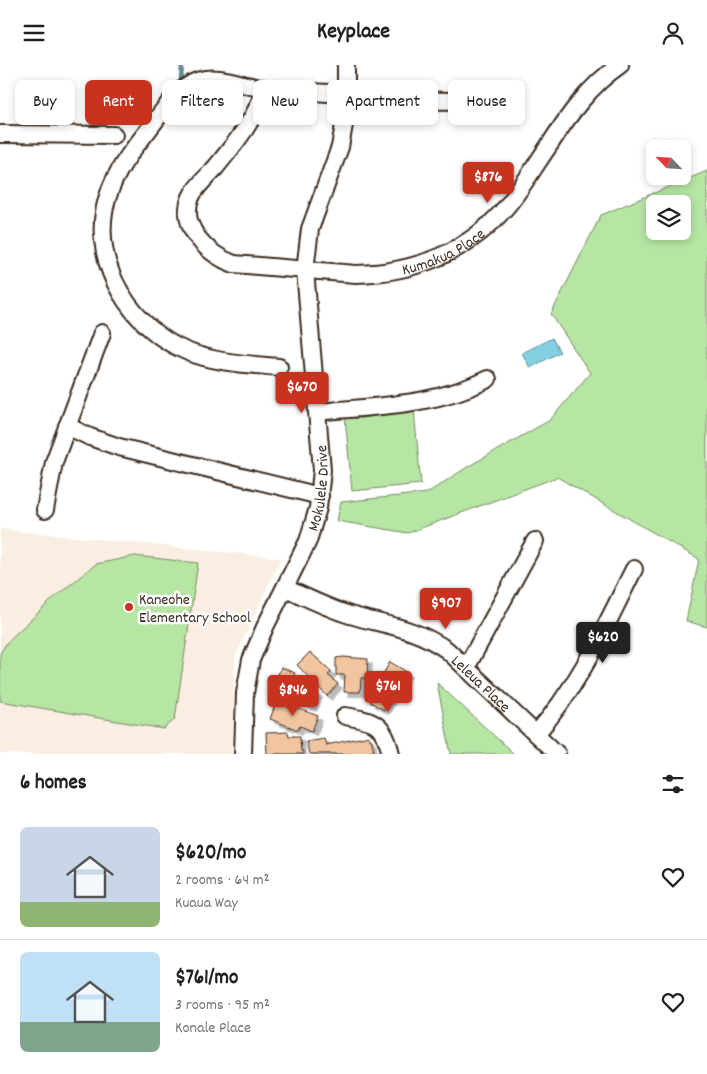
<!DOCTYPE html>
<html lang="en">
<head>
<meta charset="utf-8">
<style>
  :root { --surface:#fff; --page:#f2f2f2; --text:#202124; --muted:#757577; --line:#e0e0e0; --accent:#c8321e }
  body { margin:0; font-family:Dekko,sans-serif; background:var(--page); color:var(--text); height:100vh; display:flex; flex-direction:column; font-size:19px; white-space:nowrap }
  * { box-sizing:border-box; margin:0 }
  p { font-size:16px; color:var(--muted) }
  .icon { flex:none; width:28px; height:28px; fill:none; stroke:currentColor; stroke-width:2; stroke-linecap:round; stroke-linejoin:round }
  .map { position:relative; height:689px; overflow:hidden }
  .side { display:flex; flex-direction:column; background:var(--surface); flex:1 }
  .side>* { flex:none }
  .top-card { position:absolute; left:15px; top:15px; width:678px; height:45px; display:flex; gap:10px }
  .needle { width:32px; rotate:295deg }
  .controls { position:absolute; left:646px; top:75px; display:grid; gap:10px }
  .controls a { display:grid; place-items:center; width:45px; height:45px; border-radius:8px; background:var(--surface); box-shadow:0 2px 8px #0003; font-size:25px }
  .price { position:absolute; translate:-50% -42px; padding:0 11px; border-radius:5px; background:var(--accent); color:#fff; font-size:16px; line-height:32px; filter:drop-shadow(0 1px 2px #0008) }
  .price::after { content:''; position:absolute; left:50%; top:30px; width:15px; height:11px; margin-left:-8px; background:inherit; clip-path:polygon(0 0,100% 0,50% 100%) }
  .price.selected { background:#222; color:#fff }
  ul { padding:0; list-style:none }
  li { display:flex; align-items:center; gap:15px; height:125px; padding:0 20px }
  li+li { border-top:1px solid var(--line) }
  li span { display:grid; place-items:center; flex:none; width:140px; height:100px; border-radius:8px; color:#555 }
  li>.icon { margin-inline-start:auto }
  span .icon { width:60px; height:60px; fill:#fffc; stroke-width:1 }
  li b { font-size:21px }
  h2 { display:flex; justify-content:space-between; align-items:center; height:60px; padding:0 20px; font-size:21px }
  .pill { padding:0 18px; border-radius:8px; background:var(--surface); box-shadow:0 2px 8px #0003; font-size:18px; line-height:45px }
  .pill.selected { background:var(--accent); color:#fff }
  header { display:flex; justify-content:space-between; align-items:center; height:65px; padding:0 20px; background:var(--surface); font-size:22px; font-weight:700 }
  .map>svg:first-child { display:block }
  .built { fill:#faeee2 }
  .green { fill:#b6e5a4; stroke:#788861; fill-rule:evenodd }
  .water { fill:#82cfe1; stroke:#668d93 }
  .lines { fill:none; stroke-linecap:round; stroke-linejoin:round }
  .stream { stroke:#668d93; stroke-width:4.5 }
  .building { fill:#f0c5a0; stroke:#3b2a1e; filter:url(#shadow) }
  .minor-casing { stroke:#3b2a1e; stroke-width:20 }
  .minor { stroke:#fff; stroke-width:16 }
  .poi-dot { fill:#c8321e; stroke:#fff; stroke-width:2 }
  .labels { text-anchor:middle; stroke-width:5; stroke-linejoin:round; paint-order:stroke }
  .street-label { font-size:16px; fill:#3b2a1e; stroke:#fff }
  .poi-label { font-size:16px; fill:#3b2a1e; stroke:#fff; text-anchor:start }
</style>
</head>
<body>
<header><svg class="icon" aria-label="menu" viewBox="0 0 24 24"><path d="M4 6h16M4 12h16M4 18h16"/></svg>Keyplace<svg class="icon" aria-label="person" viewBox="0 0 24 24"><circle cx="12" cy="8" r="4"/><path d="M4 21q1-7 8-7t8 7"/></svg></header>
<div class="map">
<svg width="707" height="689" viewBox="0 0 707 689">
  <defs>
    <filter id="shadow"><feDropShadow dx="4.5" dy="4.5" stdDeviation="0" flood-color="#0004"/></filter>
  </defs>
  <rect width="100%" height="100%" fill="#fff"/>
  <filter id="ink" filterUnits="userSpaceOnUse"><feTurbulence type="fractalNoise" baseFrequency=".02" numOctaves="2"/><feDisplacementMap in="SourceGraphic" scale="10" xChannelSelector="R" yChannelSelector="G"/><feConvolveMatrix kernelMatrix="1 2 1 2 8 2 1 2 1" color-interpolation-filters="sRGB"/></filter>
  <g filter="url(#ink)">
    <path class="built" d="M0 464 281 493 235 592 232 689H0Z"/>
    <path class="green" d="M707 106V562L686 556 699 494 557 412 408 468 337 456 341 437 427 428 469 401 550 355 590 308 551 249 601 150ZM655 139H682V166H655Z
      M414 345 421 419 352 426 345 352Z
      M135 491 198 498 175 654 164 664 0 636V588L8 576 56 531 96 499Z
      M437 618 514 689H451Z"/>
    <path class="water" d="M552 273 560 287 530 303 522 288Z"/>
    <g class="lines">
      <path class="stream" d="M181 14 182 0"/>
    </g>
    <path class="building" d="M310 587 332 607 328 610 338 619 327 631 297 600Z
      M343 592 368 594 367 613H361L360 627H344L345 610H336V593Z
      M390 597 407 607 384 645 370 637 378 625 375 623Z
      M281 602 295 608 293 612 307 618 306 622 318 628 312 642 272 625Z
      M277 635 318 651 312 666 300 661 298 665 270 654Z
      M288 667 289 671H300L301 686H303V689H267L266 668Z
      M369 671V674H371L374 685H372V688L365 689H309L306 676 324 673 326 680Z"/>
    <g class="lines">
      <defs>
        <g id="minor">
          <path id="s1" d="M265 24C254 56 237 76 216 102 208 111 196 121 191 132 178 162 209 190 234 199L356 209C414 208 469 187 507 141 522 123 534 102 548 82 568 51 589 21 620 0"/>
          <path d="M346 35 471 36"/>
          <path d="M0 69 114 70"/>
          <path d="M279 302C248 299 215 298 186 286 133 264 92 201 105 142 111 115 125 94 142 73 157 55 175 24 197 16 220 8 244 22 267 24 293 27 320 27 346 29"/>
          <path d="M317 347C375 341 435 341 488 314"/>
          <path d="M67 361 90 372 119 382 320 431"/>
          <path d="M45 445 54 397 102 268"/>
          <path id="s2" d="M285 523C306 532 327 543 350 550 387 561 414 562 447 585L557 689"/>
          <path d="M466 603 535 476"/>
          <path d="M345 651C374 656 384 658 391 689"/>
          <path d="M536 669C579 621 605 562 634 504"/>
          <path id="s3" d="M243 689 245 628 251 595 265 562 308 476 318 443 322 405 305 205 310 164 340 82 346 49V0"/>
        </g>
      </defs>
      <use href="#minor" class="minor-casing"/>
      <use href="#minor" class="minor"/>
    </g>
  </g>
  <circle class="poi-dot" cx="129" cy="542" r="5"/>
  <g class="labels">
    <g class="street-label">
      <text dy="6" stroke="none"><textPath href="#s1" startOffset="434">Kumakua Place</textPath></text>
      <text dy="6" stroke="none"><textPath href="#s3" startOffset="281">Mokulele Drive</textPath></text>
      <text dy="6" stroke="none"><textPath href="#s2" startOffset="222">Leleua Place</textPath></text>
    </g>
    <g class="poi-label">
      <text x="139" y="539">Kaneohe<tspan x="139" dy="18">Elementary School</tspan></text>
    </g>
  </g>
</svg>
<div class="controls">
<a><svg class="needle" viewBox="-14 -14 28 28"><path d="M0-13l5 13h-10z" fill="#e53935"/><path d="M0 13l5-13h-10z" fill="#757577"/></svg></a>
<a><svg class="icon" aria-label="layers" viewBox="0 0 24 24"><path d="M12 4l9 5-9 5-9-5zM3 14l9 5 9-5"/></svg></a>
</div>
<b class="price" style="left:488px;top:139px">$876</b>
<b class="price" style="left:302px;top:349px">$670</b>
<b class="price" style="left:446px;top:565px">$907</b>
<b class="price selected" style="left:603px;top:599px">$620</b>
<b class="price" style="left:388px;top:648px">$761</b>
<b class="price" style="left:293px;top:652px">$846</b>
<div class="top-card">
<a class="pill">Buy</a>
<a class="pill selected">Rent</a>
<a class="pill">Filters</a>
<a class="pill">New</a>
<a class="pill">Apartment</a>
<a class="pill">House</a>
</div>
</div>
<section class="side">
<h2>6 homes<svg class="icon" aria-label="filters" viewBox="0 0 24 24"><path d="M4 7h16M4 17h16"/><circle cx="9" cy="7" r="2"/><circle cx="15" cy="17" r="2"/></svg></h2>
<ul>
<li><span style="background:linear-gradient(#c9d6e8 75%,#8fb573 0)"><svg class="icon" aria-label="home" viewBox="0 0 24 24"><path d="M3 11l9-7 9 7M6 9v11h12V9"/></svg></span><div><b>$620/mo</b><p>2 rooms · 64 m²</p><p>Kuaua Way</p></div><svg class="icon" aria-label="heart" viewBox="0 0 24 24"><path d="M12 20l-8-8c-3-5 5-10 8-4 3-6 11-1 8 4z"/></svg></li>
<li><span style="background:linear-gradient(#bfe0f5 70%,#7fa58c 0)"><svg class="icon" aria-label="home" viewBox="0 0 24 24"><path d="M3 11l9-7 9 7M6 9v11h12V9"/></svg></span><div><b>$761/mo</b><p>3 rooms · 95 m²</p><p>Konale Place</p></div><svg class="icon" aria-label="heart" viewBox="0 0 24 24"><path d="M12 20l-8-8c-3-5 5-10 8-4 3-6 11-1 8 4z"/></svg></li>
</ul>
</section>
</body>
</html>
